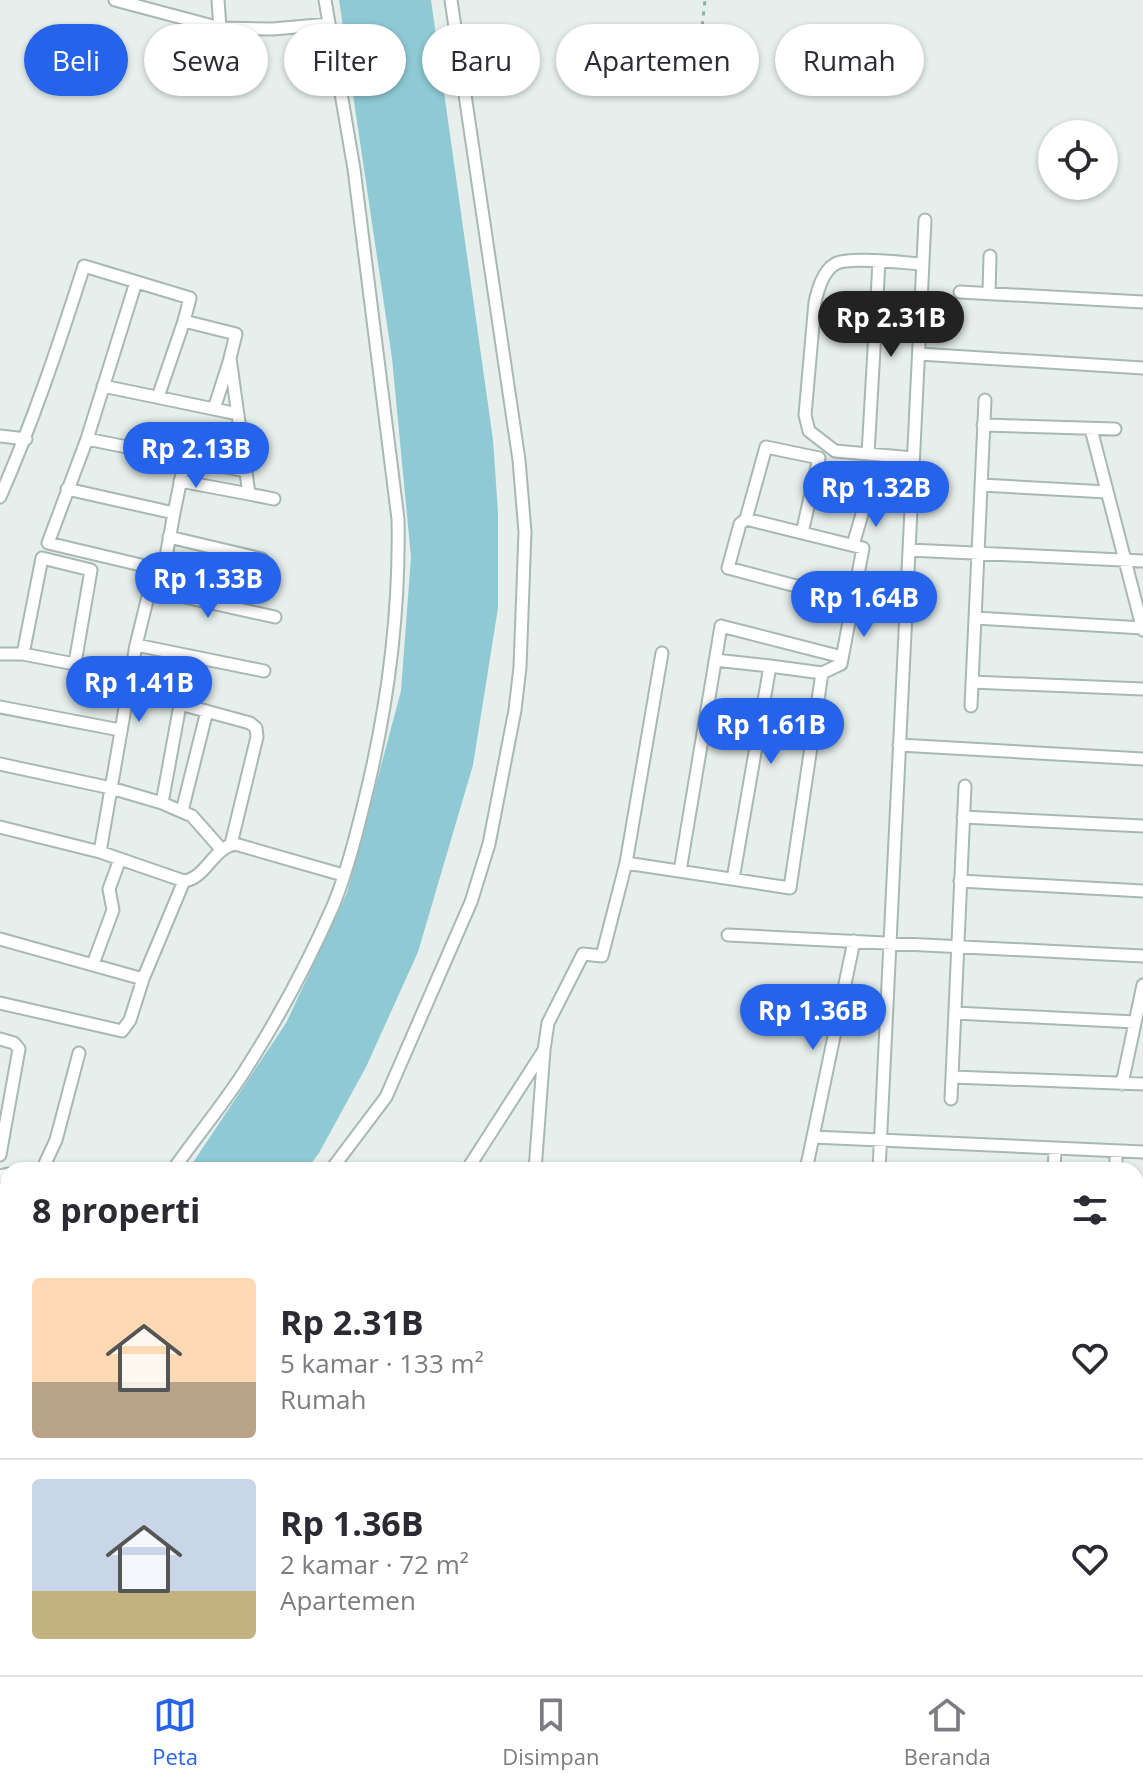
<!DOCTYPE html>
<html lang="id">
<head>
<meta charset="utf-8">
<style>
  :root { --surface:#fff; --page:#f7f7f7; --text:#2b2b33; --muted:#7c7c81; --line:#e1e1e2; --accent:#2563eb }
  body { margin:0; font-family:"Open Sans",sans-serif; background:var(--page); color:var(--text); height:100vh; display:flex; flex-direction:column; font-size:30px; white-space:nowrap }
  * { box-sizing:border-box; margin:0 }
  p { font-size:26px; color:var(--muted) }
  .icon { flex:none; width:44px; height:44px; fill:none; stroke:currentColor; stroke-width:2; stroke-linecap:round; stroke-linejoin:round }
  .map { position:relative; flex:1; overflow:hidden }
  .side { position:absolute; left:0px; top:1162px; width:1144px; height:514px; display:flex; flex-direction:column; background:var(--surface); border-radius:24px 24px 0 0; box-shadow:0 2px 6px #0004 }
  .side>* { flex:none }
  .hud { position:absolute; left:24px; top:24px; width:1096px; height:72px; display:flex; gap:16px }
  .controls { position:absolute; left:1038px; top:120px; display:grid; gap:16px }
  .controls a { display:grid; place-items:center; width:80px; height:80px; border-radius:50%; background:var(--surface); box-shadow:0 2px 6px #0004; font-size:40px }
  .price { position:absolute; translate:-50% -68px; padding:0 18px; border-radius:28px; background:var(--accent); color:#fff; font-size:26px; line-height:52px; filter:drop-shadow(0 2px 4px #0008) }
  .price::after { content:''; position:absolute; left:50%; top:48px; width:24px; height:18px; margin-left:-12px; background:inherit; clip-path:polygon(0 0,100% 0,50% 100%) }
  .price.active { background:#222; color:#fff }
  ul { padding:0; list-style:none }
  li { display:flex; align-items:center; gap:24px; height:200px; padding:0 32px }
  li+li { border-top:2px solid var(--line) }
  li span { display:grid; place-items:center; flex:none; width:224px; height:160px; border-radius:8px; color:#555 }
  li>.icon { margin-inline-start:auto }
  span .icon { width:96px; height:96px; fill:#fffc; stroke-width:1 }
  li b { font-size:34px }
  h2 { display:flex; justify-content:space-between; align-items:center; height:96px; padding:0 32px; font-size:34px }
  .chip { padding:0 28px; border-radius:36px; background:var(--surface); box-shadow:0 2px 6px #0004; font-size:28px; line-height:72px }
  .chip.active { background:var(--accent); color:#fff }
  .dock { display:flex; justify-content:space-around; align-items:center; height:112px; border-top:2px solid var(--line); background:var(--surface); font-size:22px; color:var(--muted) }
  .dock a { display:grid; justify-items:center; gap:4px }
  .dock .active { color:var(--accent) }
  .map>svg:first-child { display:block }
  .water { fill:#8ec9d4 }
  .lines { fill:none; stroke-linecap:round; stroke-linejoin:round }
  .street-casing { stroke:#a8b8b2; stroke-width:15 }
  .path { stroke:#86b3a5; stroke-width:3; stroke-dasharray:4 6; stroke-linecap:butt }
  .street { stroke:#fff; stroke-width:11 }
</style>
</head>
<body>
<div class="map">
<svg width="1143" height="1675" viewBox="0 0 1143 1675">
  <rect width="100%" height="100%" fill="#e6efeb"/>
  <path class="water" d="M339 0H431L493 440 498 513V608L473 765 418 952 366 1067 319 1153 306 1170H188L286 1023 347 893 401 691 411 557 392 358Z
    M8 1417V1566L0 1577V1427Z"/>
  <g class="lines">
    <defs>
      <path id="street" d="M115 0 220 28 273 29 329 24
        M218 0 220 28
        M136 282 87 439 48 543 145 566 151 570 153 576
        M960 292 1143 302
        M989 293 990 256
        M919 354 1143 368
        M103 386 238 414
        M158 397 184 321
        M214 409 229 362
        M983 425 1115 429
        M1091 429 1143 630
        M0 436 26 439
        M87 439 246 471
        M868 454 879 262
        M913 458 835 451 809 431 805 415 815 302C818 289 823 271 835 264 848 256 905 263 923 264
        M180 481 249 494
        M981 485 1107 492
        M67 489 174 513 165 562 153 576 136 645 100 852
        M0 497C33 422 59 344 84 266L190 298 184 321 236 334 230 358 249 494 274 499
        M174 513 185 459
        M746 519 766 447 819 458 802 533
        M169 537 262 559
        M853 545 865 504
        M909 550 1143 561
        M149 589 275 617
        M975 618 1143 628
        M136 645 264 671
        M0 654H23L131 675
        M23 654 42 558 91 570 75 663
        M189 656 162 803 192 816 222 850
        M715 660 770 666
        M972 682 1143 689
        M180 704 250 723 256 728 257 737 231 844
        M971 706 985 400
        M0 707 120 730
        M899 745 1143 759
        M0 764 111 788 162 803
        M182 811 207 711
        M963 817 1143 826
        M0 827 100 852 184 881C205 879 213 848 235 844L343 875
        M626 863 790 888 822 673 841 664 863 548 746 519 740 524 728 568 853 601
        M680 871 721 626 842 657
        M733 879 770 666 822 673
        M960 881 1143 891
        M728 935 1143 956
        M0 939 143 979
        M93 964 113 910 109 889 120 859
        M0 1003 122 1031 130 1020 143 979 184 881
        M955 1013 1135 1022
        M0 1039 14 1043 19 1049 0 1155
        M544 1050 548 1023 583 954 602 956 626 863 662 653
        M952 1077 1143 1084
        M1122 1084 1143 985
        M951 1099 965 786
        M813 1137 1143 1152
        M42 1170 56 1140 79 1053
        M173 1170C196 1137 222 1106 244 1072 278 1019 308 963 333 906 346 875 355 840 363 807 387 712 400 617 398 519L354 169 325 0
        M331 1170 386 1097 471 902 489 844 515 710 520 667 525 532 519 460 451 0
        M467 1170 544 1050 535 1170
        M806 1170 854 941
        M879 1170 925 220
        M1054 1170 1055 1150
        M1116 1170V1153
        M0 1176 8 1174
        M0 1277 8 1284
        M0 1400 8 1390
        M1136 1443 1143 1427
        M1136 1619H1143
        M0 1620 8 1609
        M134 1668 143 1675
        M224 1668 233 1675
        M795 1668 803 1675
        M856 1668 857 1675
        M86 1675 91 1668"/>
    </defs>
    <use href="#street" class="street-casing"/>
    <path class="path" d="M698 65 705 0"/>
    <use href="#street" class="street"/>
  </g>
</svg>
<div class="controls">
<a><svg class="icon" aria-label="locate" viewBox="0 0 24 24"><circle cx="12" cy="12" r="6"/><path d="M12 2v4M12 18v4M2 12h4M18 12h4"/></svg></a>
</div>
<b class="price active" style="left:891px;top:359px">Rp 2.31B</b>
<b class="price" style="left:196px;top:490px">Rp 2.13B</b>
<b class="price" style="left:876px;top:529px">Rp 1.32B</b>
<b class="price" style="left:208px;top:620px">Rp 1.33B</b>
<b class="price" style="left:864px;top:639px">Rp 1.64B</b>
<b class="price" style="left:139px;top:724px">Rp 1.41B</b>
<b class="price" style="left:771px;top:766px">Rp 1.61B</b>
<b class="price" style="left:813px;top:1052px">Rp 1.36B</b>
<div class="hud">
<a class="chip active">Beli</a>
<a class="chip">Sewa</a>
<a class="chip">Filter</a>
<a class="chip">Baru</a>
<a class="chip">Apartemen</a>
<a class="chip">Rumah</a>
</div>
<section class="side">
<h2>8 properti<svg class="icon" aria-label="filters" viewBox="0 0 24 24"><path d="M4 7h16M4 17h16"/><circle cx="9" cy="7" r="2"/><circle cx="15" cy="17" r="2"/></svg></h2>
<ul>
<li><span style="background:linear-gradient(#ffd9b3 65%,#b9a48a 0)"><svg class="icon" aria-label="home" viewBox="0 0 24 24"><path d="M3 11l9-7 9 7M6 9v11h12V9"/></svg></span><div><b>Rp 2.31B</b><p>5 kamar · 133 m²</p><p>Rumah</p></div><svg class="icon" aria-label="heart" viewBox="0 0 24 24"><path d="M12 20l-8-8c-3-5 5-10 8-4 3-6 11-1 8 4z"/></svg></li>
<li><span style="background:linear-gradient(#c9d6e8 70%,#c2b280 0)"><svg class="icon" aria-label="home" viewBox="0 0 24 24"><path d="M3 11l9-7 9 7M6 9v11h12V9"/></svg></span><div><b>Rp 1.36B</b><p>2 kamar · 72 m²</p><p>Apartemen</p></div><svg class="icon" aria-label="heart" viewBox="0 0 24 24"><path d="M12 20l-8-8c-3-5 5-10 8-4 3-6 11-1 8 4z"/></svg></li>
</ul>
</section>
</div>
<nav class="dock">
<a class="active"><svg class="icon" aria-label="map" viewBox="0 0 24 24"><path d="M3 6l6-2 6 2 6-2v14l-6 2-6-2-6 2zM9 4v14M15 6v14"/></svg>Peta</a>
<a><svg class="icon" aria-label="saved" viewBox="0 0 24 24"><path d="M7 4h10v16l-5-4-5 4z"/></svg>Disimpan</a>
<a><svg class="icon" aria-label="home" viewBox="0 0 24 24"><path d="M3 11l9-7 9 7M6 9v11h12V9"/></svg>Beranda</a>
</nav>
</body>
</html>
